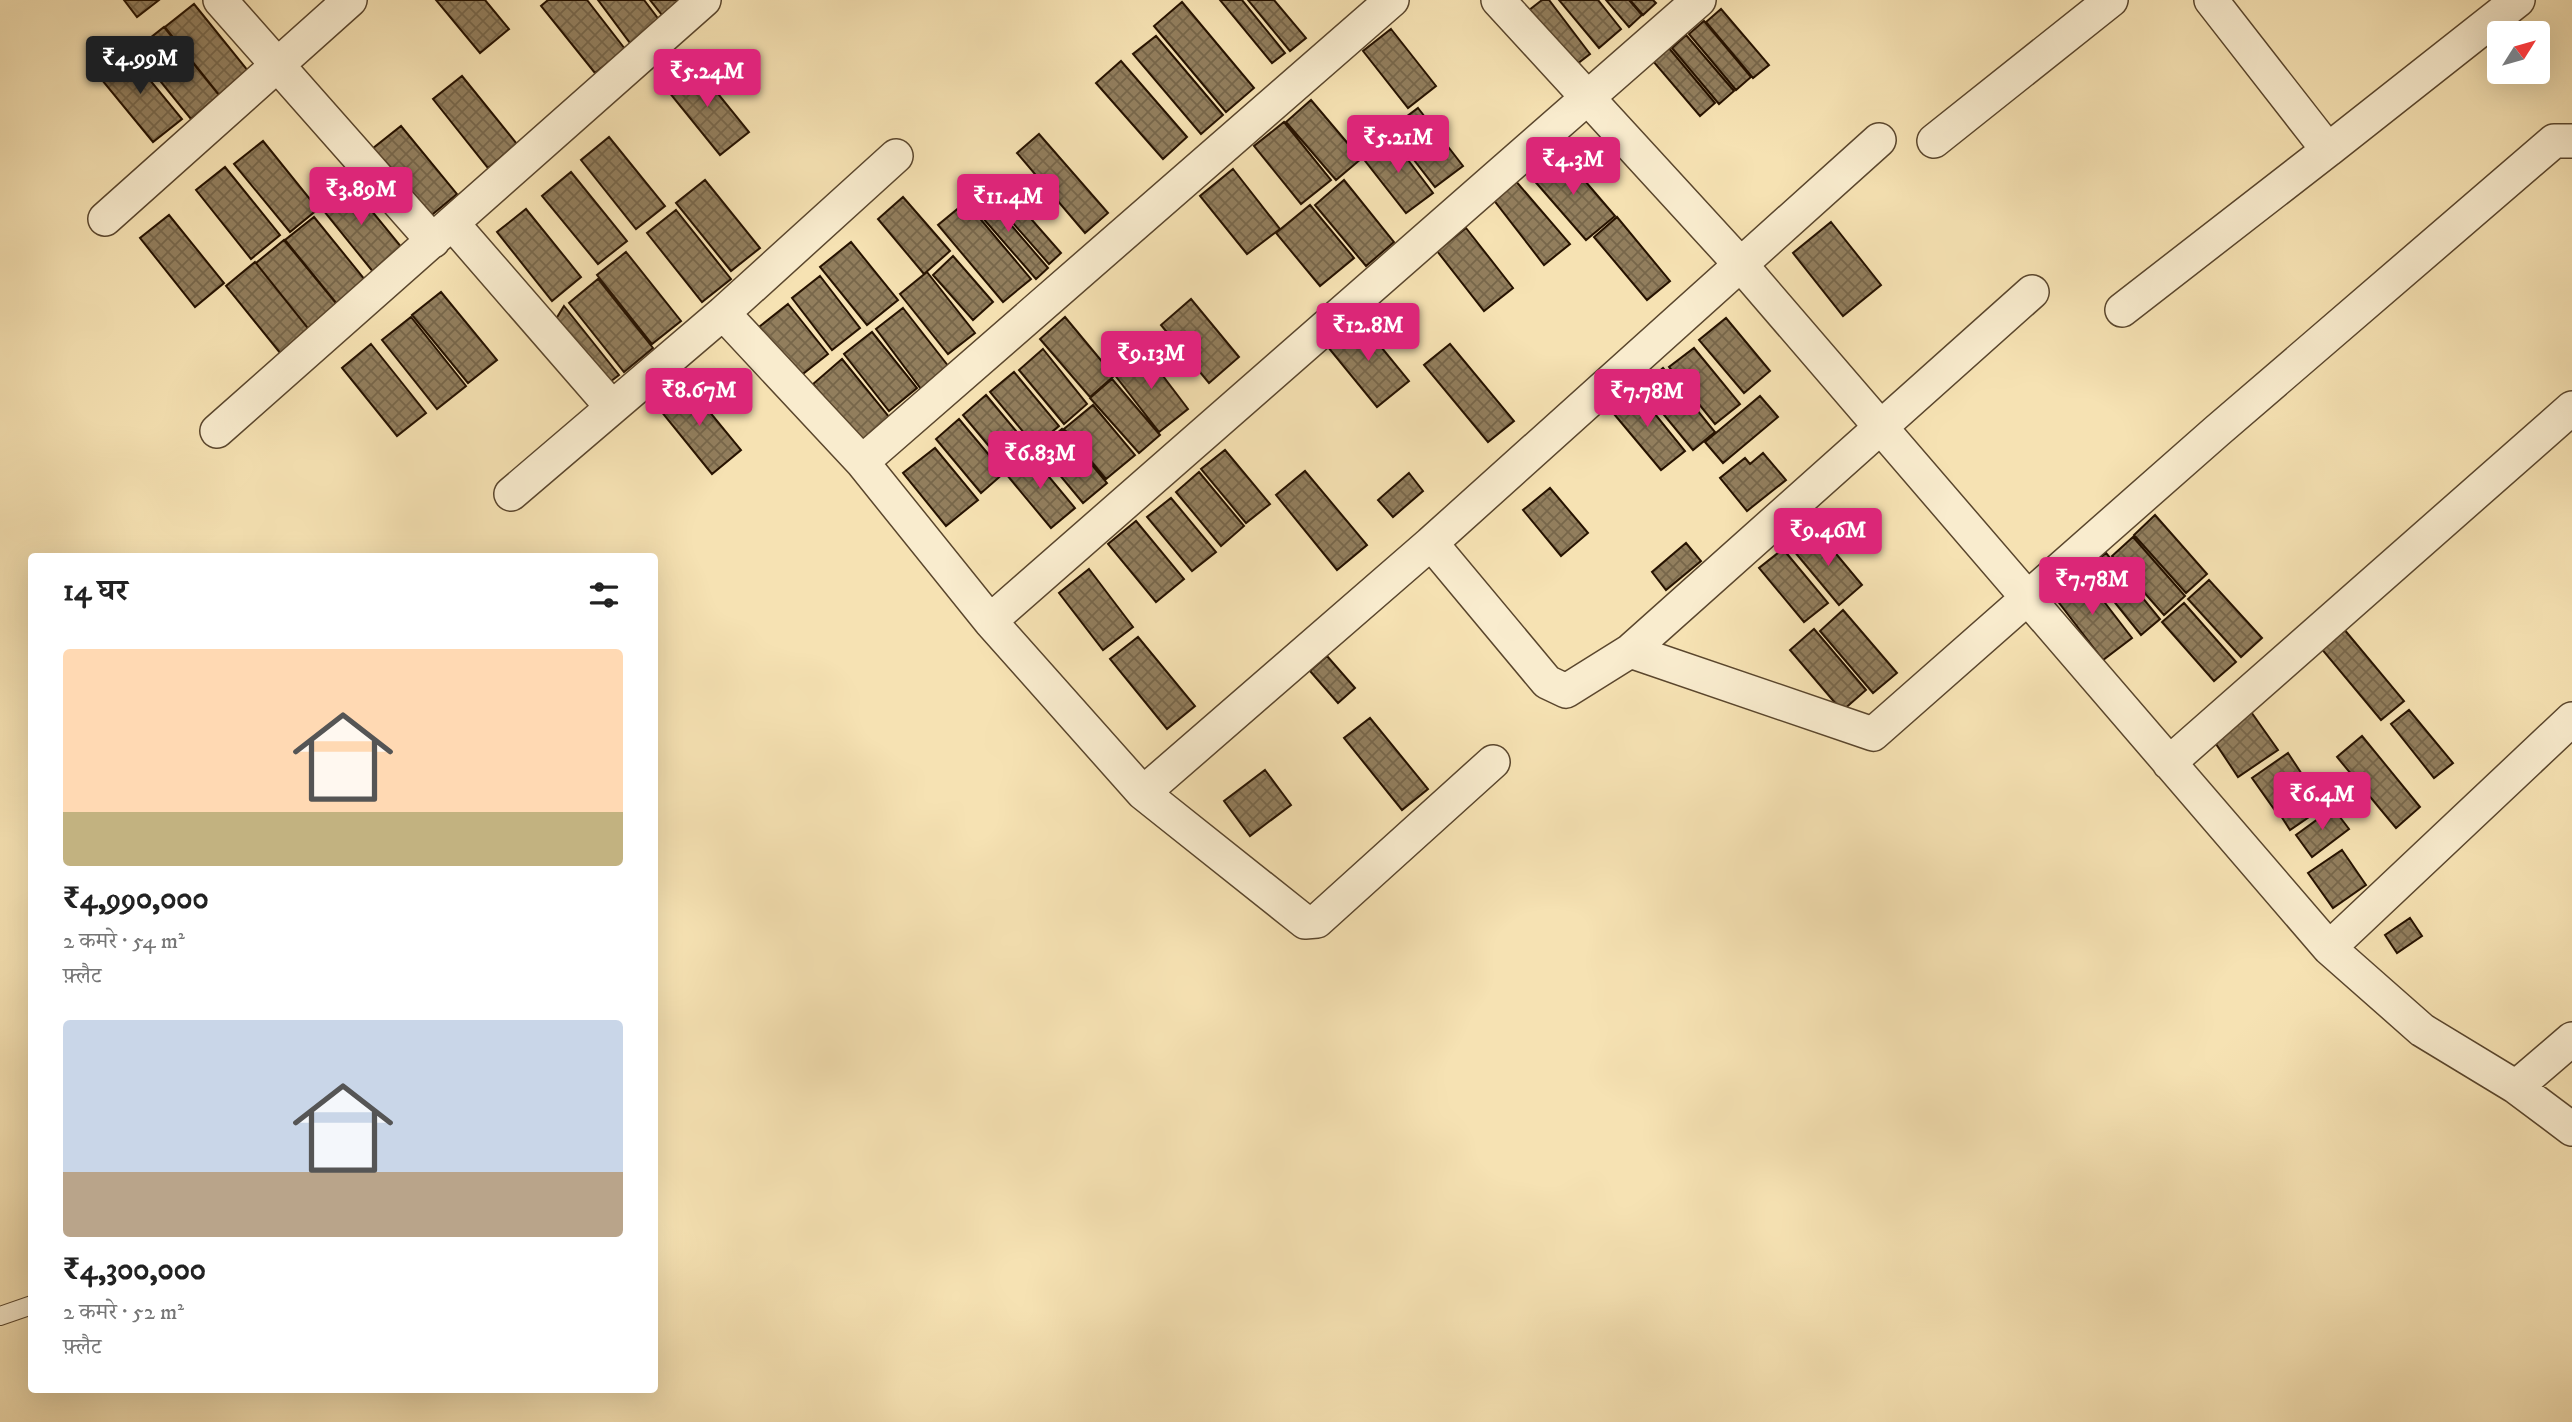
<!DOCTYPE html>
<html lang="hi">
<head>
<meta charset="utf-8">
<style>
  :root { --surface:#fff; --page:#f2f2f2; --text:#222; --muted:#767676; --accent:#db2777 }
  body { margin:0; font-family:"IM FELL DW Pica","Noto Serif Devanagari",serif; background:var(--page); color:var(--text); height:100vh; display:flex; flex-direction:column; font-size:26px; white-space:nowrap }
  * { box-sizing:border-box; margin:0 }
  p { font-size:23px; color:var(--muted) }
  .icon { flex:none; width:38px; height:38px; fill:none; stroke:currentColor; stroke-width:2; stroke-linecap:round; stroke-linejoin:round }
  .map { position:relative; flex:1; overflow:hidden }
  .panel { position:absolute; left:28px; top:553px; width:630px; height:840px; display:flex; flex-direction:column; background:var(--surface); border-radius:7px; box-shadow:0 7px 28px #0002 }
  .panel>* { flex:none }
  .needle { width:46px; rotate:53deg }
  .fabs { position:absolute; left:2487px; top:21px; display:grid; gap:14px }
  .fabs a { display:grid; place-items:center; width:63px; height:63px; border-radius:7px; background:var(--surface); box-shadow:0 7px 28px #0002; font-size:35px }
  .price { position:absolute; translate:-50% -60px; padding:0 16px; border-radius:7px; background:var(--accent); color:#fff; font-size:23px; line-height:46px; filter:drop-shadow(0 2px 4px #0008) }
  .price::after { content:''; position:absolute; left:50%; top:42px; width:21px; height:16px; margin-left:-10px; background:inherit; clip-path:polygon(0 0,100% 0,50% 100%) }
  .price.current { background:#222; color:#fff }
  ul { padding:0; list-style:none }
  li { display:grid; align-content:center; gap:14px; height:371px; padding:0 35px }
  li span { display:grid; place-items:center; height:217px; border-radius:7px; color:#555 }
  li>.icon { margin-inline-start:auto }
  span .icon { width:126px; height:126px; fill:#fffc; stroke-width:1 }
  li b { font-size:30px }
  h2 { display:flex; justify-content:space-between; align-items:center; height:84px; padding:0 35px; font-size:30px }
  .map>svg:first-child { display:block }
  .building { fill:url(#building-cross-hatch); stroke:#261200; stroke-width:2 }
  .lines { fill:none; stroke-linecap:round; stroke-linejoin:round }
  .lane-casing { stroke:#5a462d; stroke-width:20 }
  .street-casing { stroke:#5a462d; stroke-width:36 }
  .lane { stroke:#f9ecce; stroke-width:18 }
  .street { stroke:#f9ecce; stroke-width:33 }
</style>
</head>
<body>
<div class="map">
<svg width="2572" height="1422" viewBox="0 0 2572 1422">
  <defs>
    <pattern id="building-cross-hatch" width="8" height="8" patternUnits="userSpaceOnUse" patternTransform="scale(1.75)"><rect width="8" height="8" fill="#927e5d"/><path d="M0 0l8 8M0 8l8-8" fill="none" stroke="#77664a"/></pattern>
  </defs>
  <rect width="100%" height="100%" fill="#f6e2b3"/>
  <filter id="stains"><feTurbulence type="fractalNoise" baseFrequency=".00286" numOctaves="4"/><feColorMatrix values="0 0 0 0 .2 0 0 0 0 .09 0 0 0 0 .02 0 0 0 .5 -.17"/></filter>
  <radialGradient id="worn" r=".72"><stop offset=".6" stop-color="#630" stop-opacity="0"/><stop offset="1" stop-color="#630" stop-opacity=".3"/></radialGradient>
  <path class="building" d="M124 0H159L137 17Z
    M436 0H485L509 29 480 53Z
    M548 0H587L625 49 595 73 541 6Z
    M598 0H644L663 25 633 47Z
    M650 0H681L662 15Z
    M1220 0H1242L1285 53 1272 63Z
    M1248 0H1274L1306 38 1290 51Z
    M1542 0H1549L1590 54 1564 74 1520 17Z
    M1559 0H1598L1621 29 1599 48Z
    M1606 0H1629L1642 15 1629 27Z
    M1630 0H1653L1656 3 1643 15Z
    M1182 2 1254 88 1226 112 1154 26Z
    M194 4 249 72 220 96 165 27Z
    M1721 9 1769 65 1753 78 1706 22Z
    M1704 21 1751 77 1736 90 1689 34Z
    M164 27 219 95 191 119 135 50Z
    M1391 29 1436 86 1408 108 1363 51Z
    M1686 35 1734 91 1719 104 1672 48Z
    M1156 36 1223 115 1201 134 1133 54Z
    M1668 47 1715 103 1700 116 1652 60Z
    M126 51 182 119 153 142 97 74Z
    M1121 61 1187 137 1163 159 1096 83Z
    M693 63 749 132 720 155 664 86Z
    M462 76 517 144 488 168 433 99Z
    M1311 100 1361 159 1336 180 1286 122Z
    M1418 108 1463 166 1435 187 1390 129Z
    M1284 122 1331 180 1301 204 1254 146Z
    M401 126 457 194 428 218 372 149Z
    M1039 134 1108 213 1085 233 1017 153Z
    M1390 136 1433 193 1406 213 1362 157Z
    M609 137 665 206 636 229 581 160Z
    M263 141 318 209 290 232 234 164Z
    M1561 153 1615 216 1586 240 1532 178Z
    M225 167 280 235 251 259 196 190Z
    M1233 169 1280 229 1247 254 1200 196Z
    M571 172 627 241 598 264 542 196Z
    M996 179 1061 253 1049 264 984 190Z
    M1514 179 1570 244 1544 265 1493 199Z
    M705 180 760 248 731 271 676 203Z
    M1344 180 1394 242 1366 266 1315 205Z
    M348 182 403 249 374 273 319 205Z
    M981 190 1048 268 1036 279 968 201Z
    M903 197 950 251 924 274 878 219Z
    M966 202 1031 279 1003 302 938 225Z
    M1310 205 1354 258 1320 286 1276 233Z
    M526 209 581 277 552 301 497 232Z
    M676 210 731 279 702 302 647 233Z
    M169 215 224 283 195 307 140 238Z
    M314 217 370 286 341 309 285 240Z
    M1617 217 1670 281 1647 300 1594 237Z
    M1831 222 1881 285 1843 316 1793 253Z
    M1466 228 1513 288 1484 311 1437 251Z
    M284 240 340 308 311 332 256 263Z
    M851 242 898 300 867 325 820 267Z
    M626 252 681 321 652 344 597 275Z
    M953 256 993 302 973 320 933 275Z
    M255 262 310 331 281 354 226 286Z
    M927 272 975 333 948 354 900 294Z
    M820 276 860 328 832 350 792 298Z
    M598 279 653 348 624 372 569 303Z
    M441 292 497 360 468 383 412 315Z
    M1191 299 1239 357 1209 383 1161 325Z
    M788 304 828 354 799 377 759 327Z
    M564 306 619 375 610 382 556 319Z
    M903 308 949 367 921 389 876 329Z
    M411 317 466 386 437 409 382 340Z
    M1065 317 1114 376 1090 397 1040 339Z
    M1726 318 1770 371 1744 393 1699 340Z
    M1359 320 1409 381 1377 407 1327 346Z
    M872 332 917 388 889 411 844 354Z
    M371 344 426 413 397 436 342 368Z
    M1450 344 1514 421 1488 442 1424 365Z
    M1694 348 1740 404 1715 424 1669 367Z
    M1043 349 1087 404 1064 424 1019 370Z
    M1144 351 1188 409 1159 432 1114 374Z
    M842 359 890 418 860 442 813 384Z
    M1663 368 1715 432 1693 450 1641 387Z
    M1014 372 1059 426 1035 446 990 392Z
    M1112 379 1160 435 1139 453 1090 398Z
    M685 382 741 450 712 474 656 405Z
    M1633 387 1685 451 1661 470 1609 408Z
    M986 395 1031 449 1008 469 963 415Z
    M1760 396 1778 417 1723 463 1705 442Z
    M1093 405 1135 455 1106 479 1064 429Z
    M959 419 1004 473 981 493 936 439Z
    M1062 429 1107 483 1083 503 1038 449Z
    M935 448 978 500 946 526 903 473Z
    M1225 450 1270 504 1246 523 1201 469Z
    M1763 453 1786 480 1747 511 1720 478 1745 458 1750 464Z
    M1030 454 1075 508 1051 528 1006 474Z
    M1305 471 1367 545 1337 570 1276 495Z
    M1199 472 1244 526 1221 546 1176 492Z
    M1409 473 1423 491 1393 517 1378 500Z
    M1550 488 1588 533 1561 556 1523 510Z
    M1171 498 1216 552 1192 571 1147 517Z
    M2155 515 2207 574 2186 593 2134 535Z
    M1136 521 1184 579 1156 602 1108 544Z
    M1817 531 1862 585 1839 605 1794 551Z
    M2133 537 2185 596 2164 615 2112 556Z
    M1686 543 1701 561 1666 590 1652 572Z
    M1783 549 1828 603 1804 622 1759 568Z
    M2106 553 2160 619 2141 635 2087 568Z
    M1089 569 1133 627 1103 650 1059 593Z
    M2082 573 2132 638 2103 660 2053 595Z
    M2209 580 2262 638 2241 657 2188 599Z
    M2184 603 2236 662 2214 681 2162 622Z
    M1843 610 1897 673 1873 693 1820 631Z
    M2343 628 2404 701 2381 720 2320 647Z
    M1814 629 1866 690 1842 711 1790 650Z
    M1138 637 1195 706 1167 729 1110 659Z
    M1327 656 1355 688 1338 703 1310 671Z
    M2249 709 2278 750 2238 777 2210 735Z
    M2409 710 2453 763 2434 778 2391 724Z
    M1370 718 1428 789 1402 810 1344 738Z
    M2362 736 2420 807 2396 828 2337 757Z
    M2288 753 2309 785 2274 809 2252 778Z
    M1265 770 1291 805 1250 836 1224 801Z
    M2318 790 2328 804 2290 830 2281 816Z
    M2333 808 2349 829 2312 857 2296 835Z
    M2342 850 2366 885 2333 908 2308 873Z
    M2410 918 2422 936 2397 953 2385 935Z"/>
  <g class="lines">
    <defs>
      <path id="lane" d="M0 1316 32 1305"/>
      <path id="street" d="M220 0 433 241
        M1498 0 1741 265 2329 948 2422 1030 2516 1087 2572 1039
        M2211 0 2328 150 2518 0
        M1934 141 2111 0
        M105 219 350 0
        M452 223 611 406
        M2122 310 2328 150
        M723 313 862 462 990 621 1143 793 1305 922 1317 921 1493 762
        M217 431 704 0
        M862 462 1392 0
        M511 494 723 313 896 156
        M1431 543 1879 140
        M990 621 1699 0
        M1630 651 2032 292
        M2169 763 2572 408
        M1143 793 1431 543 1547 682 1566 691 1630 651 1873 734 2217 431 2554 141H2572
        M2329 948 2572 719
        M2516 1087 2572 1129"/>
    </defs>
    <use href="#lane" class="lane-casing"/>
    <use href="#street" class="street-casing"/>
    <use href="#lane" class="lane"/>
    <use href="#street" class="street"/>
  </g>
  <rect width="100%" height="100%" filter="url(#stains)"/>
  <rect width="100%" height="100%" fill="url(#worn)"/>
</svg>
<div class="fabs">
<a><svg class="needle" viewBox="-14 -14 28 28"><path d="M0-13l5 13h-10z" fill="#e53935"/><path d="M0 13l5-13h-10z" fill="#767676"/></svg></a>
</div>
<b class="price current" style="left:140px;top:96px">₹4.99M</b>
<b class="price" style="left:707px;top:109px">₹5.24M</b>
<b class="price" style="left:1398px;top:175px">₹5.21M</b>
<b class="price" style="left:1573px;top:197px">₹4.3M</b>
<b class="price" style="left:361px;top:227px">₹3.89M</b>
<b class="price" style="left:1008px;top:234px">₹11.4M</b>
<b class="price" style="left:1368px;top:363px">₹12.8M</b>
<b class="price" style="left:1151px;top:391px">₹9.13M</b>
<b class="price" style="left:699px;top:428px">₹8.67M</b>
<b class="price" style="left:1647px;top:429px">₹7.78M</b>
<b class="price" style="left:1040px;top:491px">₹6.83M</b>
<b class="price" style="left:1828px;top:568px">₹9.46M</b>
<b class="price" style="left:2092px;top:617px">₹7.78M</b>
<b class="price" style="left:2322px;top:832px">₹6.4M</b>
<section class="panel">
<h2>14 घर<svg class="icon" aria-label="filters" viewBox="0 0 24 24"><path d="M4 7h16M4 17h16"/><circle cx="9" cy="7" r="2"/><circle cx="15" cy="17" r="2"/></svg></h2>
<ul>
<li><span style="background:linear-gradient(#ffd9b3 75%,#c2b280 0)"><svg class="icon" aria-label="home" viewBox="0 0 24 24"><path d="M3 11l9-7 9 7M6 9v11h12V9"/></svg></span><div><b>₹4,990,000</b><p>2 कमरे · 54 m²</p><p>फ़्लैट</p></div></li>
<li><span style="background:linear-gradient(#c9d6e8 70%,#b9a48a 0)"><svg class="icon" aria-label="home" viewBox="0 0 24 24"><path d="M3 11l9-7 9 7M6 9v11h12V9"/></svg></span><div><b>₹4,300,000</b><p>2 कमरे · 52 m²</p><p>फ़्लैट</p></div></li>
</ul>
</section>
</div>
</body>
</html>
